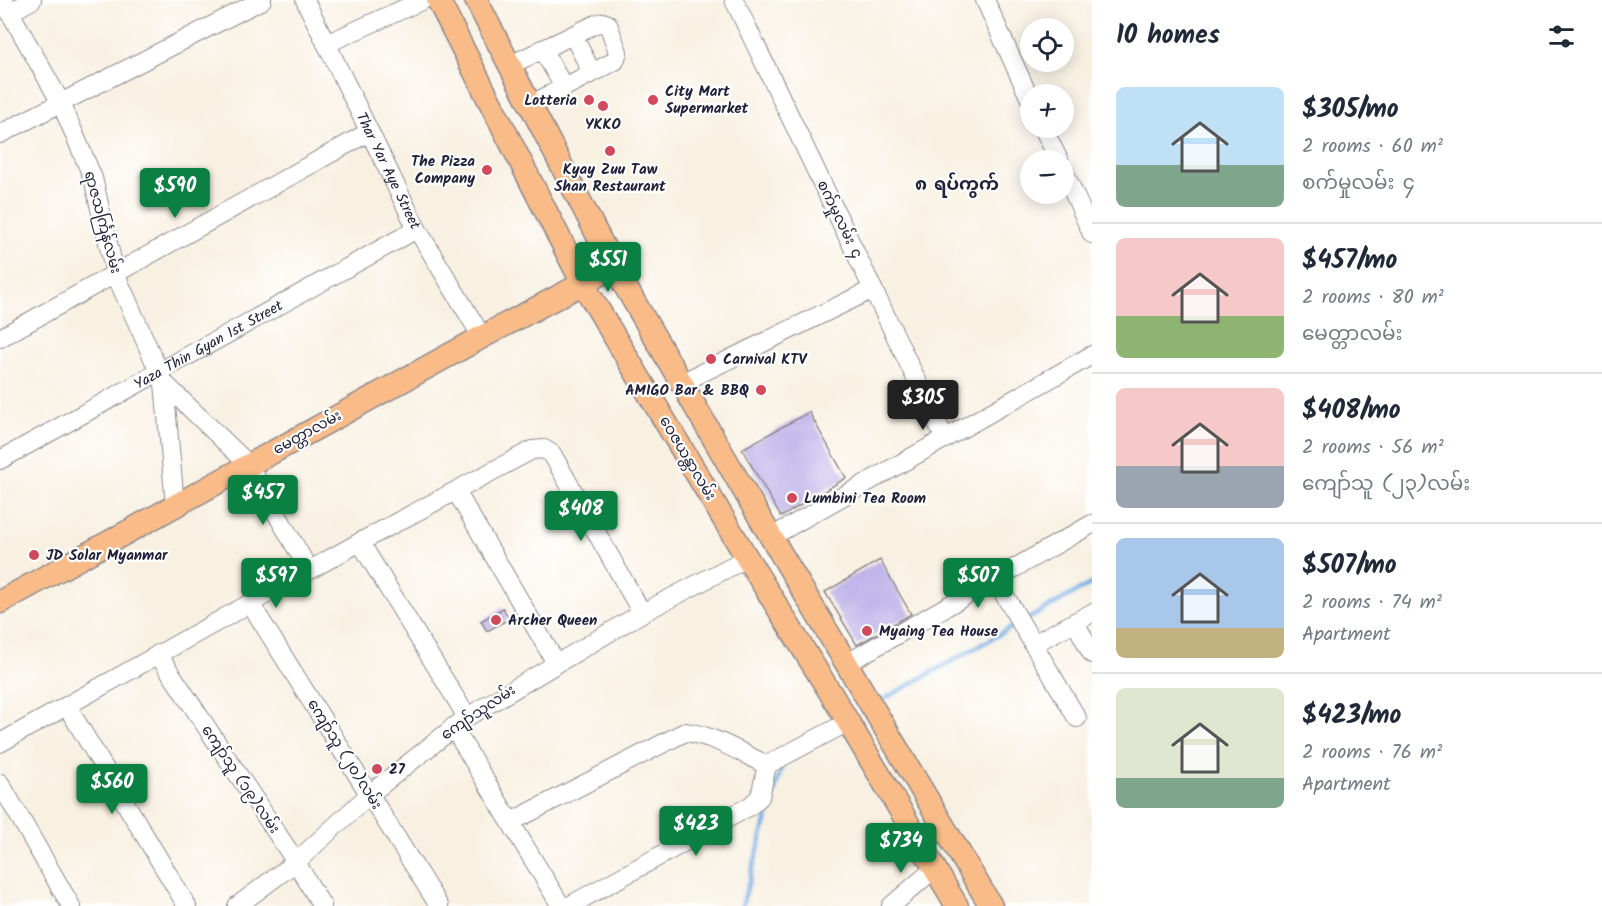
<!DOCTYPE html>
<html lang="en">
<head>
<meta charset="utf-8">
<style>
  :root { --surface:#fff; --page:#f2f2f3; --text:#1f2937; --muted:#747a83; --line:#e0e1e3; --accent:#0b8043 }
  body { margin:0; font-family:Kalam,"Noto Sans Myanmar",sans-serif; background:var(--page); color:var(--text); height:100vh; display:flex; flex-direction:column; font-size:22px; white-space:nowrap }
  * { box-sizing:border-box; margin:0 }
  p { font-size:20px; color:var(--muted) }
  .icon { flex:none; width:33px; height:33px; fill:none; stroke:currentColor; stroke-width:2; stroke-linecap:round; stroke-linejoin:round }
  .map { position:relative; flex:1; overflow:hidden }
  .side { display:flex; flex-direction:column; background:var(--surface); width:510px }
  .side>* { flex:none }
  .controls { position:absolute; left:1020px; top:18px; display:grid; gap:12px }
  .controls a { display:grid; place-items:center; width:54px; height:54px; border-radius:50%; background:var(--surface); box-shadow:0 3px 15px #0003; font-size:30px }
  .price { position:absolute; translate:-50% -51px; padding:0 14px; border-radius:6px; background:var(--accent); color:#fff; font-size:20px; line-height:39px; filter:drop-shadow(0 2px 3px #0008) }
  .price::after { content:''; position:absolute; left:50%; top:36px; width:18px; height:14px; margin-left:-9px; background:inherit; clip-path:polygon(0 0,100% 0,50% 100%) }
  .price.active { background:#222; color:#fff }
  ul { padding:0; list-style:none }
  li { display:flex; align-items:center; gap:18px; height:150px; padding:0 24px }
  li+li { border-top:2px solid var(--line) }
  li span { display:grid; place-items:center; flex:none; width:168px; height:120px; border-radius:9px; color:#555 }
  li>.icon { margin-inline-start:auto }
  span .icon { width:72px; height:72px; fill:#fffc; stroke-width:1 }
  li b { font-size:26px }
  h2 { display:flex; justify-content:space-between; align-items:center; height:72px; padding:0 24px; font-size:26px }
  main { display:flex; flex:1; min-height:0 }
  .map>svg:first-child { display:block }
  .lines { fill:none; stroke-linecap:round; stroke-linejoin:round }
  .stream { stroke:#75ade4; stroke-width:4.5 }
  .building { fill:#bbafe8 }
  .minor-casing { stroke:#8d898e; stroke-width:20 }
  .major-casing { stroke:#8d898e; stroke-width:25 }
  .minor { stroke:#fff; stroke-width:18 }
  .major { stroke:#f9bc89; stroke-width:22 }
  .poi-dot { fill:#d1495b; stroke:#fff; stroke-width:2 }
  .labels { text-anchor:middle; stroke-width:4.5; stroke-linejoin:round; paint-order:stroke }
  .poi-label { font-size:15px; font-weight:bold; fill:#22223b; stroke:#fff; text-anchor:start }
  .street-label { font-size:15px; fill:#22223b; stroke:#fff }
  .quarter-label { font-size:18px; font-weight:bold; fill:#22223b; stroke:#fff }
</style>
</head>
<body>
<main>
<div class="map">
<svg width="1092" height="906" viewBox="0 0 1092 906">
  <rect width="100%" height="100%" fill="#fff"/>
  <filter id="ink" filterUnits="userSpaceOnUse"><feTurbulence type="fractalNoise" baseFrequency=".0167" numOctaves="2"/><feDisplacementMap in="SourceGraphic" scale="12" xChannelSelector="R" yChannelSelector="G"/><feConvolveMatrix kernelMatrix="1 2 1 2 8 2 1 2 1" color-interpolation-filters="sRGB"/></filter>
  <filter id="wash" filterUnits="userSpaceOnUse"><feTurbulence type="fractalNoise" baseFrequency=".008" numOctaves="4" result="noise"/><feDisplacementMap in="SourceGraphic" scale="24" xChannelSelector="R" yChannelSelector="G"/><feGaussianBlur stdDeviation="1.35" result="paint"/><feColorMatrix in="noise" values="0 0 0 0 0 0 0 0 0 0 0 0 0 0 0 0 0 1.4 0 .05"/><feComposite in="paint" operator="in"/></filter>
  <g filter="url(#wash)">
    <rect width="100%" height="100%" fill="#f8f0e1"/>
    <g class="lines">
      <path class="stream" d="M1024 621 1092 583
        M877 703 1016 625
        M742 906 783 762"/>
    </g>
    <g id="blocks">
      <path class="building" d="M809 412 846 478 781 517 742 449Z
        M880 560 911 614 857 645 825 592Z
        M503 608 509 619 487 631 481 621Z"/>
    </g>
  </g>
  <g filter="url(#ink)">
    <use href="#blocks" fill-opacity="0" stroke="#8d898e" stroke-width="1.5"/>
    <g class="lines">
      <defs>
        <g id="minor">
          <path d="M3 0 61 103 93 178 115 273 164 383 175 505"/>
          <path id="s1" d="M305 0 417 229 482 337"/>
          <path d="M734 0 945 439"/>
          <path d="M985 0 1030 99"/>
          <path d="M10 12 32 0"/>
          <path d="M573 35 592 73"/>
          <path d="M326 44 423 0"/>
          <path d="M542 49 564 87"/>
          <path d="M510 65 596 24 603 22 608 24 618 52 615 61 530 105"/>
          <path d="M1043 128 1059 160"/>
          <path d="M0 134 262 0"/>
          <path d="M1064 171 1092 234"/>
          <path d="M0 338 369 132"/>
          <path d="M164 383 248 464 309 570"/>
          <path d="M681 383 873 289"/>
          <path id="s2" d="M0 460 417 229"/>
          <path d="M456 491 556 663"/>
          <path d="M771 537 1092 355"/>
          <path d="M360 542 467 717"/>
          <path d="M995 579 1077 718"/>
          <path d="M250 603 439 906"/>
          <path d="M1075 622 1092 654"/>
          <path d="M1033 644 1092 613"/>
          <path d="M158 654 296 862 322 906"/>
          <path d="M847 663 1092 524"/>
          <path d="M67 706 187 906"/>
          <path d="M453 727 561 906"/>
          <path d="M0 743 360 542 532 450 544 449 552 454 642 613"/>
          <path d="M0 783 71 906"/>
          <path d="M511 822 685 732C713 735 741 753 767 765L848 722"/>
          <path d="M237 906 296 862 370 794 467 717 642 613 747 558"/>
          <path d="M569 906 750 806 760 797 767 765"/>
          <path d="M891 906 934 869"/>
        </g>
        <path id="major" d="M438 0 583 284 747 558 841 710 957 906
          M476 0 614 267 771 537 991 906
          M0 602 482 337 614 267"/>
      </defs>
      <use href="#minor" class="minor-casing"/>
      <use href="#major" class="major-casing"/>
      <use href="#minor" class="minor"/>
      <use href="#major" class="major"/>
    </g>
  </g>
  <g class="poi-dot">
    <circle cx="589" cy="100" r="6"/>
    <circle cx="653" cy="100" r="6"/>
    <circle cx="603" cy="106" r="6"/>
    <circle cx="610" cy="151" r="6"/>
    <circle cx="487" cy="170" r="6"/>
    <circle cx="711" cy="359" r="6"/>
    <circle cx="761" cy="390" r="6"/>
    <circle cx="792" cy="498" r="6"/>
    <circle cx="34" cy="555" r="6"/>
    <circle cx="496" cy="620" r="6"/>
    <circle cx="867" cy="631" r="6"/>
    <circle cx="377" cy="769" r="6"/>
  </g>
  <g class="labels">
    <g class="poi-label">
      <text x="665" y="96">City Mart<tspan x="665" dy="17">Supermarket</tspan></text>
      <text x="577" y="105" text-anchor="end">Lotteria</text>
      <text x="603" y="129" text-anchor="middle">YKKO</text>
      <text x="475" y="166" text-anchor="end">The Pizza<tspan x="475" dy="17">Company</tspan></text>
      <text x="610" y="174" text-anchor="middle">Kyay Zuu Taw<tspan x="610" dy="17">Shan Restaurant</tspan></text>
      <text x="723" y="364">Carnival KTV</text>
      <text x="749" y="395" text-anchor="end">AMIGO Bar &amp; BBQ</text>
      <text x="804" y="503">Lumbini Tea Room</text>
      <text x="46" y="560">JD Solar Myanmar</text>
      <text x="508" y="625">Archer Queen</text>
      <text x="879" y="636">Myaing Tea House</text>
      <text x="389" y="774">27</text>
    </g>
    <g class="street-label">
      <text dy="5" stroke="none"><textPath href="#s1" startOffset="190">Thar Yar Aye Street</textPath></text>
      <text transform="translate(840 219) rotate(64)" y="5">စက်မှုလမ်း ၄</text>
      <text transform="translate(103 222) rotate(75)" y="5">ရာဇသင်္ကြန်လမ်း</text>
      <text dy="5" stroke="none"><textPath href="#s2" startOffset="238">Yaza Thin Gyan 1st Street</textPath></text>
      <text transform="translate(307 432) rotate(-29)" y="5">မေတ္တာလမ်း</text>
      <text transform="translate(688 458) rotate(59)" y="5">ဝေဇယန္တာလမ်း</text>
      <text transform="translate(478 712) rotate(-34)" y="5">ကျော်သူလမ်း</text>
      <text transform="translate(345 754) rotate(58)" y="5">ကျော်သူ (၂၀)လမ်း</text>
      <text transform="translate(241 779) rotate(56)" y="5">ကျော်သူ (၁၉)လမ်း</text>
    </g>
    <g class="quarter-label">
      <text x="957" y="190">၈ ရပ်ကွက်</text>
    </g>
  </g>
</svg>
<div class="controls">
<a><svg class="icon" aria-label="locate" viewBox="0 0 24 24"><circle cx="12" cy="12" r="6"/><path d="M12 2v4M12 18v4M2 12h4M18 12h4"/></svg></a>
<a>+</a>
<a>−</a>
</div>
<b class="price" style="left:175px;top:219px">$590</b>
<b class="price" style="left:608px;top:293px">$551</b>
<b class="price active" style="left:923px;top:431px">$305</b>
<b class="price" style="left:263px;top:526px">$457</b>
<b class="price" style="left:581px;top:542px">$408</b>
<b class="price" style="left:276px;top:609px">$597</b>
<b class="price" style="left:978px;top:609px">$507</b>
<b class="price" style="left:112px;top:815px">$560</b>
<b class="price" style="left:696px;top:857px">$423</b>
<b class="price" style="left:901px;top:874px">$734</b>
</div>
<section class="side">
<h2>10 homes<svg class="icon" aria-label="filters" viewBox="0 0 24 24"><path d="M4 7h16M4 17h16"/><circle cx="9" cy="7" r="2"/><circle cx="15" cy="17" r="2"/></svg></h2>
<ul>
<li><span style="background:linear-gradient(#bfe0f5 65%,#7fa58c 0)"><svg class="icon" aria-label="home" viewBox="0 0 24 24"><path d="M3 11l9-7 9 7M6 9v11h12V9"/></svg></span><div><b>$305/mo</b><p>2 rooms · 60 m²</p><p>စက်မှုလမ်း ၄</p></div></li>
<li><span style="background:linear-gradient(#f6c9c9 65%,#8fb573 0)"><svg class="icon" aria-label="home" viewBox="0 0 24 24"><path d="M3 11l9-7 9 7M6 9v11h12V9"/></svg></span><div><b>$457/mo</b><p>2 rooms · 80 m²</p><p>မေတ္တာလမ်း</p></div></li>
<li><span style="background:linear-gradient(#f6c9c9 65%,#9aa5b1 0)"><svg class="icon" aria-label="home" viewBox="0 0 24 24"><path d="M3 11l9-7 9 7M6 9v11h12V9"/></svg></span><div><b>$408/mo</b><p>2 rooms · 56 m²</p><p>ကျော်သူ (၂၃)လမ်း</p></div></li>
<li><span style="background:linear-gradient(#a9c7e8 75%,#c2b280 0)"><svg class="icon" aria-label="home" viewBox="0 0 24 24"><path d="M3 11l9-7 9 7M6 9v11h12V9"/></svg></span><div><b>$507/mo</b><p>2 rooms · 74 m²</p><p>Apartment</p></div></li>
<li><span style="background:linear-gradient(#dfe7d0 75%,#7fa58c 0)"><svg class="icon" aria-label="home" viewBox="0 0 24 24"><path d="M3 11l9-7 9 7M6 9v11h12V9"/></svg></span><div><b>$423/mo</b><p>2 rooms · 76 m²</p><p>Apartment</p></div></li>
</ul>
</section>
</main>
</body>
</html>
